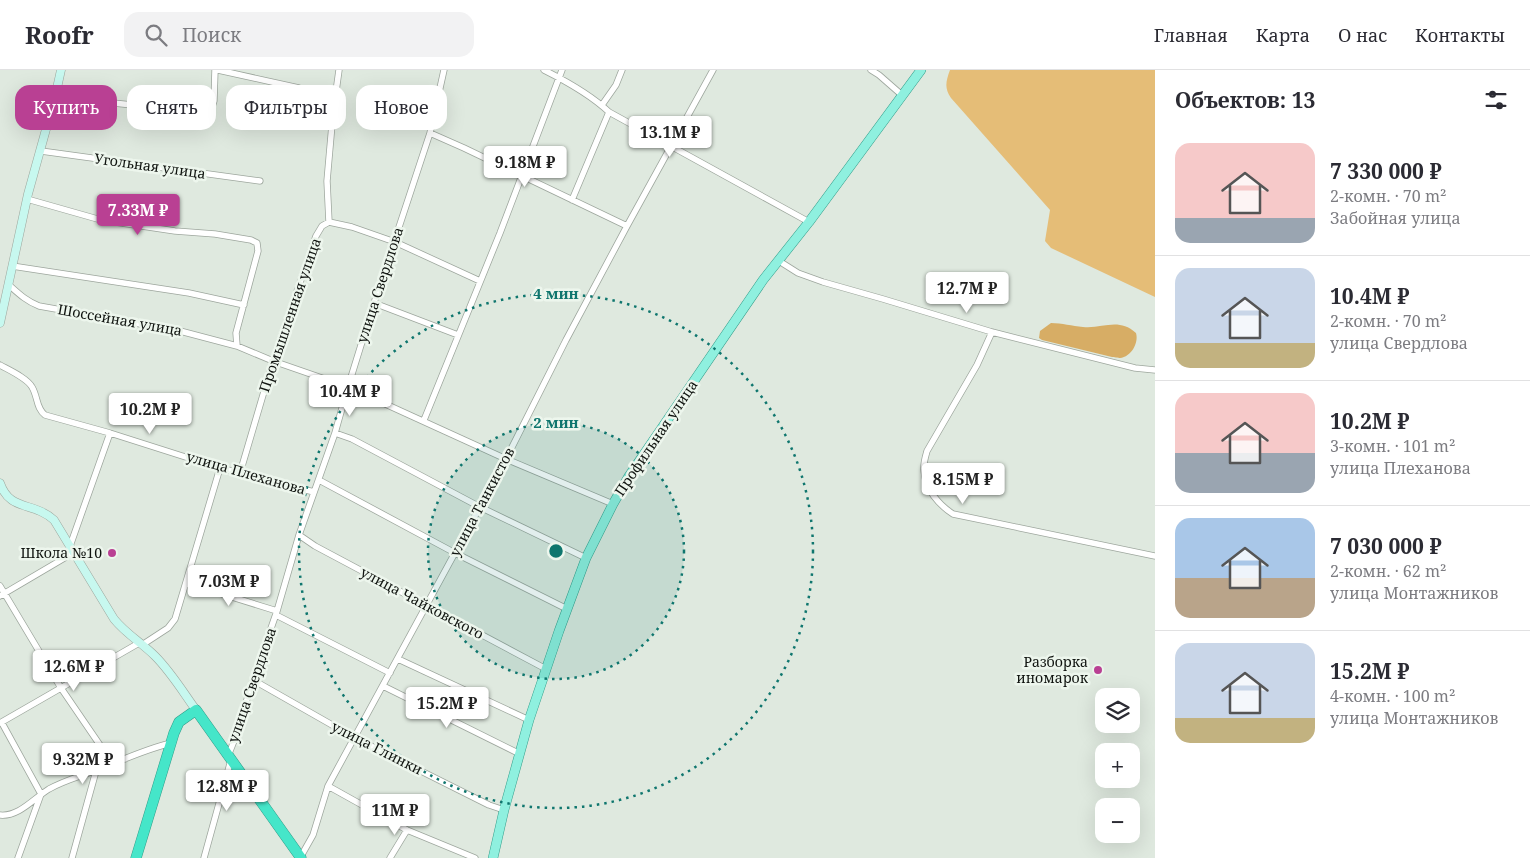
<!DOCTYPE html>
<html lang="ru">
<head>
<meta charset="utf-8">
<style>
  :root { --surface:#fff; --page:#f2f2f3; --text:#2b2b33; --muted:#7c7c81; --line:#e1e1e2; --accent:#b94093 }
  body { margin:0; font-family:"Noto Serif",serif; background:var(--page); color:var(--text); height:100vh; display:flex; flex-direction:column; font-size:19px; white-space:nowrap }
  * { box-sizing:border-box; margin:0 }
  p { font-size:16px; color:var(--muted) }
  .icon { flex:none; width:28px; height:28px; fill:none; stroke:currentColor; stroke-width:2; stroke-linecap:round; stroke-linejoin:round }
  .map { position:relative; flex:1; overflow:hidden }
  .panel { display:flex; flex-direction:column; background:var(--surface); width:375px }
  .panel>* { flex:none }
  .hud { position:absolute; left:15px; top:15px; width:475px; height:45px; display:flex; gap:10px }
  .tools { position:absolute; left:1095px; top:618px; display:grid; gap:10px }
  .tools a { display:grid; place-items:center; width:45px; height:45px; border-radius:10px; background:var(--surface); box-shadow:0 5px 20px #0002; font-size:25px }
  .price { position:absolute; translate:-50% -42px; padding:0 11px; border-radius:5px; background:#fff; color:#222; font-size:16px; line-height:32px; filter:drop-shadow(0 1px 2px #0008) }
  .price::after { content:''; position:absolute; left:50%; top:30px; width:15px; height:11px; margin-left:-8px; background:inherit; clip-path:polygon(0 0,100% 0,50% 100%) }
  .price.on { background:var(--accent); color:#fff }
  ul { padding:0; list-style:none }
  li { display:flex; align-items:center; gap:15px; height:125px; padding:0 20px }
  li+li { border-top:1px solid var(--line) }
  li span { display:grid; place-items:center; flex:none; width:140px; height:100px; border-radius:15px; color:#555 }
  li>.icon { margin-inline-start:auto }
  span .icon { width:60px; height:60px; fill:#fffc; stroke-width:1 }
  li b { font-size:21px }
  h2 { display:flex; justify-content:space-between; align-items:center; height:60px; padding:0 20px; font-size:21px }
  .chip { padding:0 18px; border-radius:15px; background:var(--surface); box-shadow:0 5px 20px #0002; font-size:18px; line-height:45px }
  .chip.on { background:var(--accent); color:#fff }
  header { display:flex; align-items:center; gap:30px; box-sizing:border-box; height:70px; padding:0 25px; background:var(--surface); border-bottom:1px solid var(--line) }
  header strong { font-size:24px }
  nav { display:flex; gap:28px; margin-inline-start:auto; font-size:18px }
  .search { width:350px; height:45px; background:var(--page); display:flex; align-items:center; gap:12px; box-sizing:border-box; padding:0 18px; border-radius:15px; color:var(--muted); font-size:19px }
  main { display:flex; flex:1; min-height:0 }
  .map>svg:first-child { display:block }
  .green { fill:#e5bd77 }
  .forest { fill:#d7ad65 }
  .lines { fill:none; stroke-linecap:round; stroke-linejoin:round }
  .street-casing { stroke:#9da69d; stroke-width:7 }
  .secondary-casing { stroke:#9da69d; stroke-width:9 }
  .primary-casing { stroke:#329c88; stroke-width:10 }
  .highway-casing { stroke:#329c88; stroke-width:11 }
  .street { stroke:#fff; stroke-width:5.5 }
  .secondary { stroke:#c7f8ef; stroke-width:8 }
  .primary { stroke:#8ff0df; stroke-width:9 }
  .highway { stroke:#45e6c9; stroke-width:10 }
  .ring { fill:none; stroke:#0f766e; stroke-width:2.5; stroke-dasharray:2.5 5 }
  .poi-dot { fill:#b94093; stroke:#edf6ed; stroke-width:2 }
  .labels { text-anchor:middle; stroke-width:5; stroke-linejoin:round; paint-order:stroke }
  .street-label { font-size:14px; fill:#101410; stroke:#edf6ed }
  .poi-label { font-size:14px; fill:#101410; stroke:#edf6ed; text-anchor:end }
  .centre { fill:#0f766e; stroke:#edf6ed; stroke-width:2.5 }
  .ring-label { font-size:15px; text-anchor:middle; font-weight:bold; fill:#0f766e; stroke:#edf6ed; stroke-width:5; stroke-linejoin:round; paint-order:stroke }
</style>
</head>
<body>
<header>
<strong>Roofr</strong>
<div class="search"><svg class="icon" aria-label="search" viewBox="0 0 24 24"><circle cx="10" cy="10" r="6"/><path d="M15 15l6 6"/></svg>Поиск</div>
<nav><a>Главная</a><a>Карта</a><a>О нас</a><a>Контакты</a></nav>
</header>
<main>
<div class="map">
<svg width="1155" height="788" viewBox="0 0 1155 788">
  <rect width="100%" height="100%" fill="#dfe9df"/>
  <path class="green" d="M950 0H1155V227L1051 178 1045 171 1050 140 951 28C944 18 946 11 950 0Z"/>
  <path class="forest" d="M1051 253C1062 253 1072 256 1083 257 1103 259 1118 247 1136 263 1139 273 1131 287 1120 288 1119 288 1113 287 1112 287L1042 270 1039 268 1040 261Z"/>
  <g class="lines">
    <defs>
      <path id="street" d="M218 0 299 18
        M544 0C566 11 591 25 609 42L809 152
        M871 0 879 5 903 26
        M55 27 210 43 214 31 215 0
        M602 35 616 15 622 0
        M430 63 464 78 627 156
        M41 81 260 111
        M27 129 101 150 175 161 215 164 251 170 257 173 258 181 236 263 237 276
        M572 130 609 42
        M329 152 352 157 395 172 480 211
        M779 191 798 203 823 212 883 229 992 262 1135 298 1155 300
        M12 196 189 223 244 235
        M9 215C18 223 26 231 39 236L180 261 237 276 273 291 348 317 506 389 613 434
        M374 233 458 265
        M992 262 977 295 927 381C925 388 923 394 924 401 925 419 939 435 953 444L1155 486
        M0 295C9 300 27 308 32 317 38 327 36 338 45 345L110 363 220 398 314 422
        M424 350 500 163 562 0
        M335 363 352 369 480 437 586 488
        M240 403 273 291 316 166 322 156 329 152 327 111 333 43 339 0
        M319 410 455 483 567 539
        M299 465 315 476 546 599
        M70 476 110 363
        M187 513 277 541
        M0 516 61 618 104 681
        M0 526 73 483
        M276 545 390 603
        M142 575 168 558 175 549 220 398
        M398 589 529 650
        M253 610 355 668 489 735 504 740
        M383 616 520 684
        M0 653 139 573
        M2 653 41 724 18 788
        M104 681 125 689
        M228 686 234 671 253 610 277 541 299 465 335 363 348 317 374 233 430 63 444 0
        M99 699 104 681
        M328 716 407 760 475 788
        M0 745C19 747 34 728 49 719 65 710 82 706 99 699 123 690 146 679 171 673
        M72 788 96 701
        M204 788 231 690
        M300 788 313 765 328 716 506 389 566 270 627 156 713 0
        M390 788 407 760"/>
      <path id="secondary" d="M0 253 28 124 55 27 61 0
        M0 413C10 442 33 431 54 450L114 549C126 564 142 573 155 586 171 602 183 622 196 640"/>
      <path id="primary" d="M493 788 504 740 529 650 559 561 586 488 613 434 629 406 763 210 809 152 921 0"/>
      <path id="highway" d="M136 788 174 663 179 652 196 640 301 788"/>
    </defs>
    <use href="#street" class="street-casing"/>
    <use href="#secondary" class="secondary-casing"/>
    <use href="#primary" class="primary-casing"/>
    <use href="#highway" class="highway-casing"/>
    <use href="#street" class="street"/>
    <use href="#secondary" class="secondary"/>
    <use href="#primary" class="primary"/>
    <use href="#highway" class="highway"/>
  </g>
  <circle cx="556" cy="481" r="128" fill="#0f766e" fill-opacity=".12"/>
  <g class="ring">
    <circle cx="556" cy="481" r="128"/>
    <circle cx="556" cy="481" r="257"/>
  </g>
  <g class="poi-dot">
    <circle cx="112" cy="483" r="5"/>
    <circle cx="1098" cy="600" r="5"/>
  </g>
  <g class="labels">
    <g class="street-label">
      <text transform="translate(150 96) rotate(8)" y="5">Угольная улица</text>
      <text transform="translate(380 215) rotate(-72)" y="5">улица Свердлова</text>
      <text transform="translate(290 245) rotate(-71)" y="5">Промышленная улица</text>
      <text transform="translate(120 250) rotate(10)" y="5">Шоссейная улица</text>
      <text transform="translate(656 368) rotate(-56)" y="5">Профильная улица</text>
      <text transform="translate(246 403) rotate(16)" y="5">улица Плеханова</text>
      <text transform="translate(482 432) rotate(-62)" y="5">улица Танкистов</text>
      <text transform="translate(422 533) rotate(28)" y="5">улица Чайковского</text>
      <text transform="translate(252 615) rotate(-71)" y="5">улица Свердлова</text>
      <text transform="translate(377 678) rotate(27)" y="5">улица Глинки</text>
    </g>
    <g class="poi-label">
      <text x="102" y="488">Школа №10</text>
      <text x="1088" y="597">Разборка<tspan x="1088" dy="16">иномарок</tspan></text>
    </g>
  </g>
  <circle cx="556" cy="481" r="8" class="centre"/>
  <g class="ring-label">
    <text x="556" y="229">4 мин</text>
    <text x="556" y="358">2 мин</text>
  </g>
</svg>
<div class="tools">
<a><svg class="icon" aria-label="layers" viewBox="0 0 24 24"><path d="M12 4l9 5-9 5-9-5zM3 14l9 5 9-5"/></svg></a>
<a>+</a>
<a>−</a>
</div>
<b class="price" style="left:670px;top:88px">13.1M ₽</b>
<b class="price" style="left:525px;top:118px">9.18M ₽</b>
<b class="price on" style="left:138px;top:166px">7.33M ₽</b>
<b class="price" style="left:967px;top:244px">12.7M ₽</b>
<b class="price" style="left:350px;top:347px">10.4M ₽</b>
<b class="price" style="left:150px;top:365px">10.2M ₽</b>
<b class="price" style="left:963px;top:435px">8.15M ₽</b>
<b class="price" style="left:229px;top:537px">7.03M ₽</b>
<b class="price" style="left:74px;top:622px">12.6M ₽</b>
<b class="price" style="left:447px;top:659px">15.2M ₽</b>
<b class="price" style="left:83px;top:715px">9.32M ₽</b>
<b class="price" style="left:227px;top:742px">12.8M ₽</b>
<b class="price" style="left:395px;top:766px">11M ₽</b>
<div class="hud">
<a class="chip on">Купить</a>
<a class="chip">Снять</a>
<a class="chip">Фильтры</a>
<a class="chip">Новое</a>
</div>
</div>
<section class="panel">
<h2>Объектов: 13<svg class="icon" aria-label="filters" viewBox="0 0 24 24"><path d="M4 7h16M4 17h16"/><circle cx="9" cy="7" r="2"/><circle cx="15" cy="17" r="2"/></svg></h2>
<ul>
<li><span style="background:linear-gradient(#f6c9c9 75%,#9aa5b1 0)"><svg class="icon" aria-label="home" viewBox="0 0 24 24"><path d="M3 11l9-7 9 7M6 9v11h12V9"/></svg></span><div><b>7 330 000 ₽</b><p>2-комн. · 70 m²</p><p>Забойная улица</p></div></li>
<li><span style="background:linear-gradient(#c9d6e8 75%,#c2b280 0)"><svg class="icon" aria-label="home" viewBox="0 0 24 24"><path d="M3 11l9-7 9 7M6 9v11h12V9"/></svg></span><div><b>10.4M ₽</b><p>2-комн. · 70 m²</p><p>улица Свердлова</p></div></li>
<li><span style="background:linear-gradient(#f6c9c9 60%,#9aa5b1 0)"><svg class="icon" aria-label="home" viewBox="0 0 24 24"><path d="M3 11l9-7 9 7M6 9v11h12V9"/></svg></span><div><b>10.2M ₽</b><p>3-комн. · 101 m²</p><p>улица Плеханова</p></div></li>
<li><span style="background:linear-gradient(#a9c7e8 60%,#b9a48a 0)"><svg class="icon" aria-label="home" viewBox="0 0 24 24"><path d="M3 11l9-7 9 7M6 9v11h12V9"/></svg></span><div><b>7 030 000 ₽</b><p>2-комн. · 62 m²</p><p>улица Монтажников</p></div></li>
<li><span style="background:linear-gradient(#c9d6e8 75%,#c2b280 0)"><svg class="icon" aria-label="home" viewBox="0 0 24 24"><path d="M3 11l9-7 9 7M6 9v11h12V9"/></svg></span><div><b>15.2M ₽</b><p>4-комн. · 100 m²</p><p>улица Монтажников</p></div></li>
</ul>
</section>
</main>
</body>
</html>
